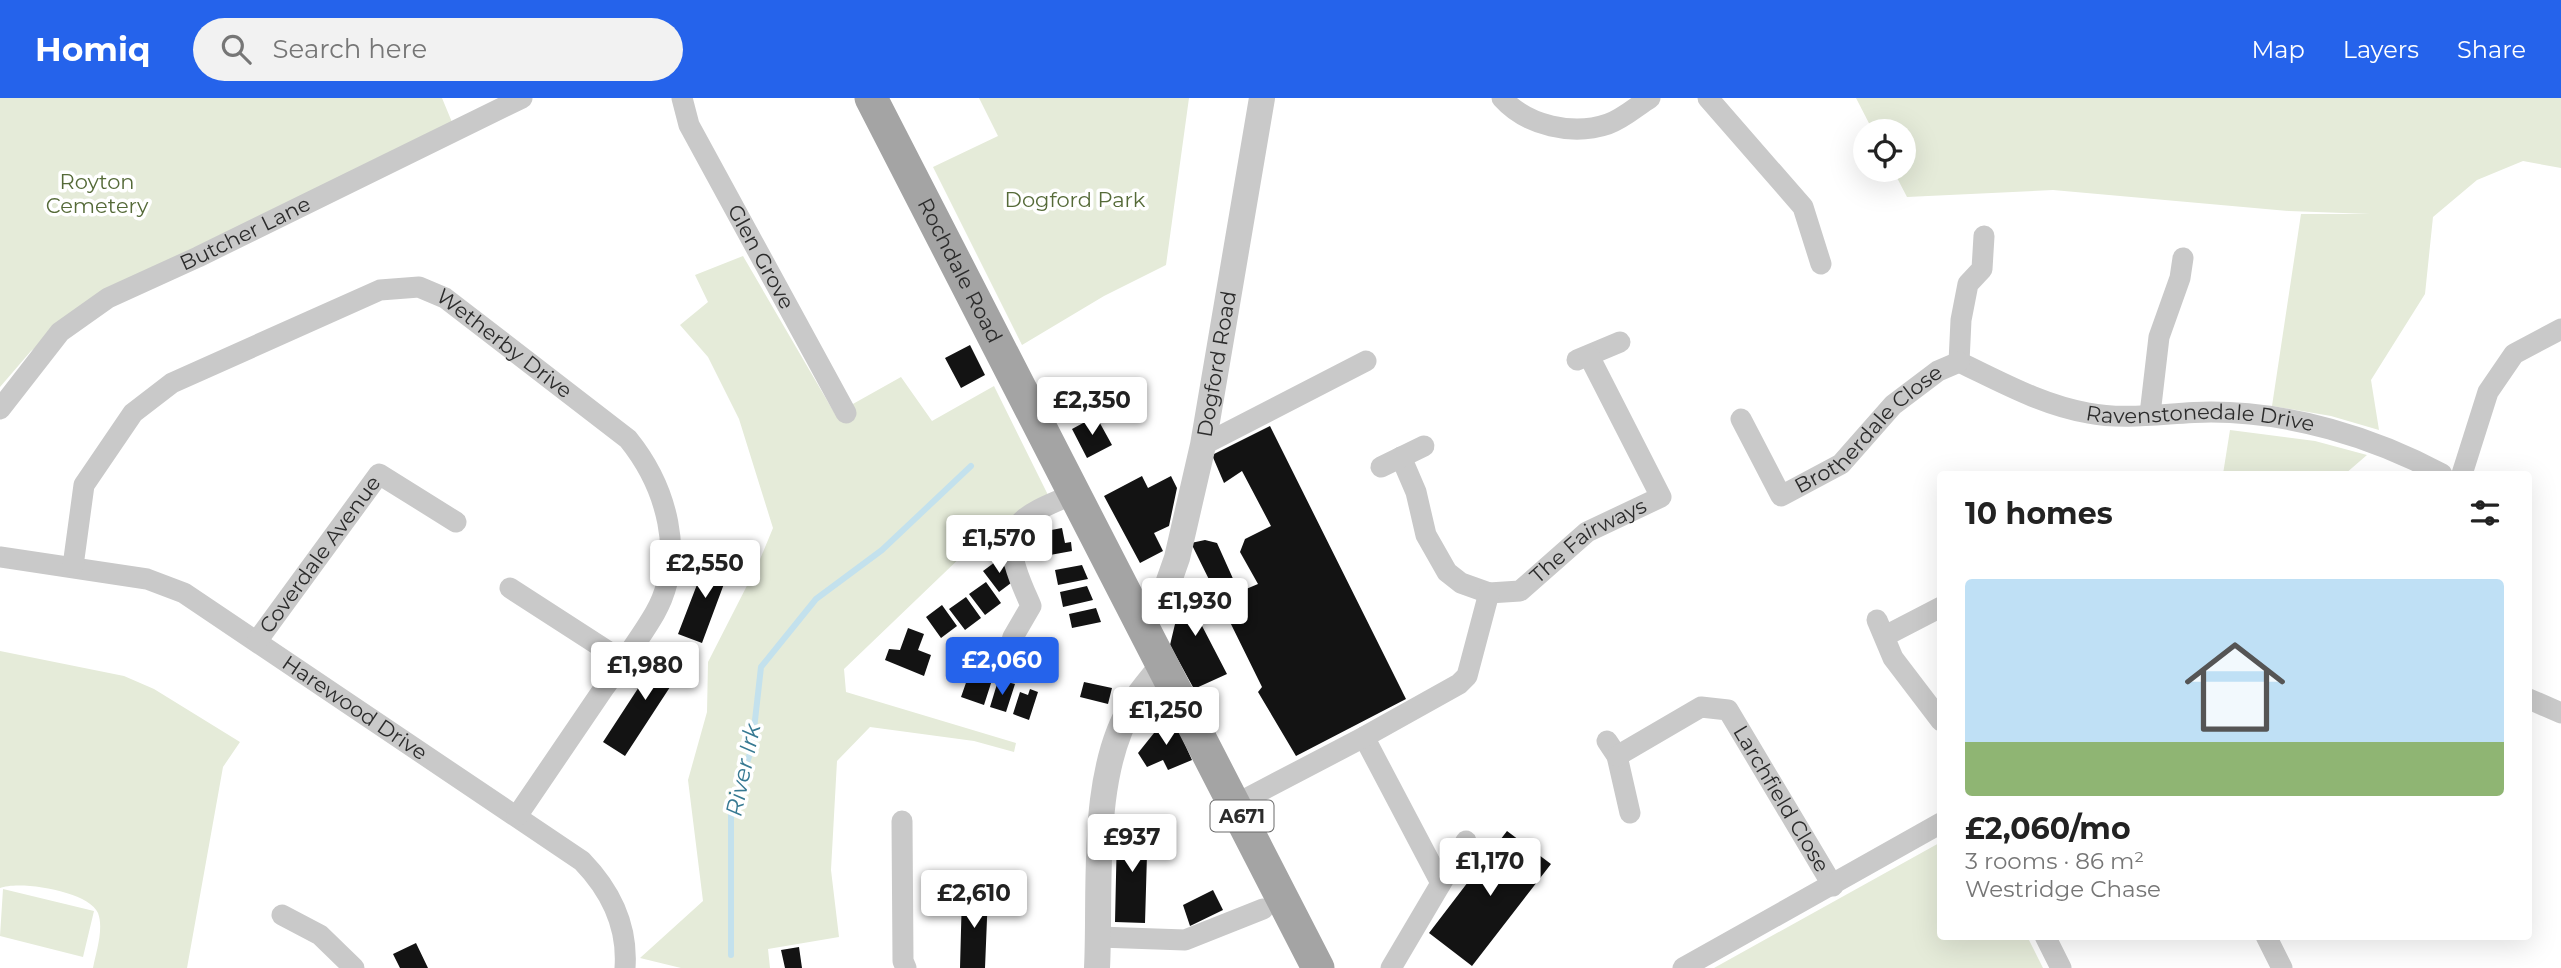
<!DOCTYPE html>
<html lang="en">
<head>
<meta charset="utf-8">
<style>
  :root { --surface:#fff; --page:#f2f2f2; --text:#222; --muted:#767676; --line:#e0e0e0; --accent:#2563eb }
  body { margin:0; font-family:Montserrat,sans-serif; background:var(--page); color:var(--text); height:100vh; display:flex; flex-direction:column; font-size:26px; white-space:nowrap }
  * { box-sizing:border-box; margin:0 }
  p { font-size:23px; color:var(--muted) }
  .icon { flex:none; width:38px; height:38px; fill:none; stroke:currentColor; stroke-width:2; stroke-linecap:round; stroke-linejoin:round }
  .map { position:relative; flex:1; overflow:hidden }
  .side { position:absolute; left:1937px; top:373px; width:595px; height:469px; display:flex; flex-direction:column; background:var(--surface); border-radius:7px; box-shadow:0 7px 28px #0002 }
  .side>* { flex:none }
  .controls { position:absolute; left:1853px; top:21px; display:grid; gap:14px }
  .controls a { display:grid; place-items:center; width:63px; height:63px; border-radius:50%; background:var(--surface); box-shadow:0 7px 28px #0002; font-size:35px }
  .price { position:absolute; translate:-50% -60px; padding:0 16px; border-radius:7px; background:#fff; color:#222; font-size:23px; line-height:46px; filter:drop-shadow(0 2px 4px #0008) }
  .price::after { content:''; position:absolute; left:50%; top:42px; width:21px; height:16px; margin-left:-10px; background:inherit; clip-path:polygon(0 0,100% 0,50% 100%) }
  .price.active { background:var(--accent); color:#fff }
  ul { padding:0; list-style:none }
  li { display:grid; align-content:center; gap:14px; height:371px; padding:0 28px }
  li+li { border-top:2px solid var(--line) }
  li span { display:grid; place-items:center; height:217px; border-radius:7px; color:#555 }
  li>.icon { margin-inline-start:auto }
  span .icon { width:126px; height:126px; fill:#fffc; stroke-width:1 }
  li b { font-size:30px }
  h2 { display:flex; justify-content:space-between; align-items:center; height:84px; padding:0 28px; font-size:30px }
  header { display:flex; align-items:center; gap:42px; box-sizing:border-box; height:98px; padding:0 35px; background:var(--accent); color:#fff }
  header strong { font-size:33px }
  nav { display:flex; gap:38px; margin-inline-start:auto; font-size:24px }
  .search { width:490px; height:63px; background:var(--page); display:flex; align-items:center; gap:18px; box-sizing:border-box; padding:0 24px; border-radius:38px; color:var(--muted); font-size:26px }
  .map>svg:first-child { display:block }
  .green { fill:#e5ebd9 }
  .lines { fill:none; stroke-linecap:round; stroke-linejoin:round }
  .stream { stroke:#c3e1ed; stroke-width:6 }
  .building { fill:#131313 }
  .minor { stroke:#c9c9c9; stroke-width:21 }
  .tertiary { stroke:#c9c9c9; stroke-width:26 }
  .primary { stroke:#a4a4a4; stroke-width:33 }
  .labels { text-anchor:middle; stroke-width:7; stroke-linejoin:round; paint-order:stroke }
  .shield { fill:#fff; stroke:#6b6b6b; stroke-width:2 }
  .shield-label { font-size:19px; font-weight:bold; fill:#2c2c2c }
  .park-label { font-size:21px; fill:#556a38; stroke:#fff }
  .street-label { font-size:21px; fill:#2c2c2c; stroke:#fff }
  .water-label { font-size:23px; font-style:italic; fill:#367992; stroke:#fff }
</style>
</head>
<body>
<header>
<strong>Homiq</strong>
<div class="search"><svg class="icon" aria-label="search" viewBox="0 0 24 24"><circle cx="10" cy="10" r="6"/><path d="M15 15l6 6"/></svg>Search here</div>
<nav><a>Map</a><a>Layers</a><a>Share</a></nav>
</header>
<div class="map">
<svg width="2561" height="870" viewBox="0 0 2561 870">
  <rect width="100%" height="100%" fill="#fff"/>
  <path class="green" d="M0 0H442L454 29 101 201 31 253 0 289Z
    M979 0H1189L1166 167 1104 198 1022 247 933 69 998 38Z
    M1856 0H2561V70L2523 63 2477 82 2433 119 2425 196 2371 282 2379 332 2331 318 2272 308 2301 116H2370L2289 113 2053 92 1907 99 1893 72H1904V33H1873Z
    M743 158 835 316 901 279 932 323 994 288 1048 397 990 431 844 571 846 594 1016 645 1014 654 974 643 870 629 837 663 831 772 839 839 768 851 770 870H681L640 860 703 803 688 682 707 614 708 564 758 466 773 430 739 321 708 259 680 227 708 204 695 177Z
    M2230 332 2315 343 2367 357 2345 376H2223Z
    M0 553 124 578 154 591 240 644 223 669 187 870H93C96 854 104 831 98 815 89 793 19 782 0 790Z
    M1941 744V838H2027L2043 870H1714Z
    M3 791 94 813 83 859 0 838Z"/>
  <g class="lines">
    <path class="stream" d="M731 857V715L752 649 761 569 816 501 882 452 971 368"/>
  </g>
  <path class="building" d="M970 247 985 277 961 290 945 260Z
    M1096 318 1112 347 1087 360 1072 331Z
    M1270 328 1406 601 1296 658 1258 594 1262 589 1191 445 1205 442 1217 445 1239 494 1258 486 1240 454 1245 441 1271 428 1242 373 1224 385 1212 357Z
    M1142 378 1148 390 1171 378 1177 390 1169 428 1154 435 1163 453 1140 465 1104 398Z
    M1062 430 1065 445 1071 444 1072 453 1050 457 1048 444 1037 446 1035 435Z
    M708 458 731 467 702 545 678 536Z
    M999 461 1015 482 999 494 983 473Z
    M1082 467 1088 481 1058 487 1055 472Z
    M1196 480 1216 518 1200 524 1227 576 1194 591 1170 547 1185 484Z
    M986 484 1001 505 985 517 969 496Z
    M1087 488 1093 502 1063 509 1060 494Z
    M966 499 981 520 965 532 949 511Z
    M942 507 957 528 941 540 926 519Z
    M1096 510 1101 524 1072 530 1069 516Z
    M908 530 924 536 918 552 931 557 924 578 885 562 889 551 900 552Z
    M665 549 687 563 625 658 603 644Z
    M985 576 993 579 984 607 961 599 968 579 983 582Z
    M1007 584 1015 586 1006 614 990 609 997 586 1005 589Z
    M1084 584 1112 590 1108 606 1080 599Z
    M1030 591 1038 594 1029 622 1013 616 1020 594 1028 597Z
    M1166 620H1173L1192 662 1168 672 1163 662 1147 669 1138 655Z
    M1148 722 1145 825 1115 824 1117 734Z
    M1507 733 1551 766 1472 868 1429 835Z
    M1213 792 1223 812 1190 828 1183 807Z
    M962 795 988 796 985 870H960Z
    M416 845 428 870H400L393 856Z
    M799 849 802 870H785L781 852Z"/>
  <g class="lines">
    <g class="minor">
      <path id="s1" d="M682 0 689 27 846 315"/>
      <path d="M1502 0C1527 28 1573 38 1608 26 1623 21 1637 8 1650 0"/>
      <path d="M1708 0 1803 109 1821 166"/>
      <path d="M1577 262 1620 244"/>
      <path id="s2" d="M1959 264C2001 284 2042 307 2088 315 2127 323 2172 314 2211 314 2290 314 2373 339 2442 376"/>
      <path d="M1959 264 1961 222 1968 186 1982 171 1984 138"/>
      <path id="s3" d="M0 311 60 234 108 200 198 159 522 0"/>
      <path d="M2150 316 2159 239 2180 180 2183 160"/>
      <path id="s4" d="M1741 321 1781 398 1841 366 1893 307 1938 273 1959 264"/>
      <path d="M1203 347 1366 263"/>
      <path id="s5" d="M1401 359 1416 394 1426 437 1447 474 1461 485 1489 495 1520 493 1587 434 1661 399 1589 258"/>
      <path d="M1381 369 1424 348"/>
      <path d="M2462 376 2488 294 2514 256 2561 231"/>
      <path id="s6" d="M0 459 147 481 184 495 582 763C611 793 628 828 625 870"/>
      <path id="s7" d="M73 468 84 387 133 315 172 285 380 192 419 189 445 200 628 341C666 388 687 458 655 515 640 541 621 566 604 590 575 633 546 676 517 718"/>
      <path d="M510 490 623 563"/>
      <path d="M1877 522 1893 560 1941 623"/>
      <path d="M1885 538 1941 509"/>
      <path id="s8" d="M257 543 379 376 456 424"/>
      <path d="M975 560 993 563 1007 560 1013 539 1031 508C1022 486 1000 446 1021 424 1033 411 1059 403 1075 395"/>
      <path d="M2529 601 2561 615"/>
      <path d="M1364 639 1441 785"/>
      <path d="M1607 643 1617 658 1630 715"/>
      <path id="s9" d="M1617 658 1701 609 1728 612 1833 788"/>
      <path d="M1236 706 1364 639 1459 586 1467 578 1489 495"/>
      <path d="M902 723 903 863 906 870"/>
      <path d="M282 817 320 837 354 870"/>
      <path d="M2045 838 2061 870"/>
      <path d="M2266 838 2282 870"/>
      <path d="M1099 839 1185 842 1263 811"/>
      <path d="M1391 870 1466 743"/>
      <path d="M1683 870 1941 725"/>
    </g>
    <g class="tertiary">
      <path id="s10" d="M1135 512 1164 497 1177 460 1203 347 1262 0"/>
      <path d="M1097 870C1101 790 1089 676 1133 606 1141 593 1152 581 1162 568"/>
    </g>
    <path class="primary" id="s11" d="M871 0 1318 870"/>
  </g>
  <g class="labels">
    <rect class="shield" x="1210.5" y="702.5" width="63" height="31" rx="5"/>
    <g class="shield-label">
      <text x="1242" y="725">A671</text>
    </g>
    <g class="park-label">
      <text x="97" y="91">Royton<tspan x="97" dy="24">Cemetery</tspan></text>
      <text x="1075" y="109">Dogford Park</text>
    </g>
    <g class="street-label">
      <text dy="7" stroke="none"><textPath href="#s3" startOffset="308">Butcher Lane</textPath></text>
      <text dy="7" stroke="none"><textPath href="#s1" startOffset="178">Glen Grove</textPath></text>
      <text dy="7" stroke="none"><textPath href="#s11" startOffset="194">Rochdale Road</textPath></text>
      <text dy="7" stroke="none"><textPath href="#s7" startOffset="588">Wetherby Drive</textPath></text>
      <text dy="7" stroke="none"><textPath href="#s10" startOffset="270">Dogford Road</textPath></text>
      <text dy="7" stroke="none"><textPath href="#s2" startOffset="252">Ravenstonedale Drive</textPath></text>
      <text dy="7" stroke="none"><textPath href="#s4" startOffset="198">Brotherdale Close</textPath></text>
      <text dy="7" stroke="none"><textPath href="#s5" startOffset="289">The Fairways</textPath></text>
      <text dy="7" stroke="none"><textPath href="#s8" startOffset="107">Coverdale Avenue</textPath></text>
      <text dy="7" stroke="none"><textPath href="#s6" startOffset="394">Harewood Drive</textPath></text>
      <text dy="7" stroke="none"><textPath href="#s9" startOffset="228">Larchfield Close</textPath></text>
    </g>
    <g class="water-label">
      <text transform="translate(743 672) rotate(-78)" y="8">River Irk</text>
    </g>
  </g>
</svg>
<div class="controls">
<a><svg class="icon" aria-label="locate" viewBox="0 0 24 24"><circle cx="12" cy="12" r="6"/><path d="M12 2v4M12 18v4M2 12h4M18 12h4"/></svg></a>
</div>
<b class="price" style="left:1092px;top:339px">£2,350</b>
<b class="price" style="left:999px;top:477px">£1,570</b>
<b class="price" style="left:705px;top:502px">£2,550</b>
<b class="price" style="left:1195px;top:540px">£1,930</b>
<b class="price active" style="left:1002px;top:599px">£2,060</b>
<b class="price" style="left:645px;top:604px">£1,980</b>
<b class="price" style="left:1166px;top:649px">£1,250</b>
<b class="price" style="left:1132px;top:776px">£937</b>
<b class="price" style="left:1490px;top:800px">£1,170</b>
<b class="price" style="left:974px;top:832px">£2,610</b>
<section class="side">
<h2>10 homes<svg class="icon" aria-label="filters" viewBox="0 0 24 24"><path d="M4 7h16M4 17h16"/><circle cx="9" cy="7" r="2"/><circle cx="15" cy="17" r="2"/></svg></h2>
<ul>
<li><span style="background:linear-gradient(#bfe0f5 75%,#8fb573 0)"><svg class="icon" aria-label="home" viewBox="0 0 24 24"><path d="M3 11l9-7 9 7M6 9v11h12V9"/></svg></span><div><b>£2,060/mo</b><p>3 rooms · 86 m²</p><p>Westridge Chase</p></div></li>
</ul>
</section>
</div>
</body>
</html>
